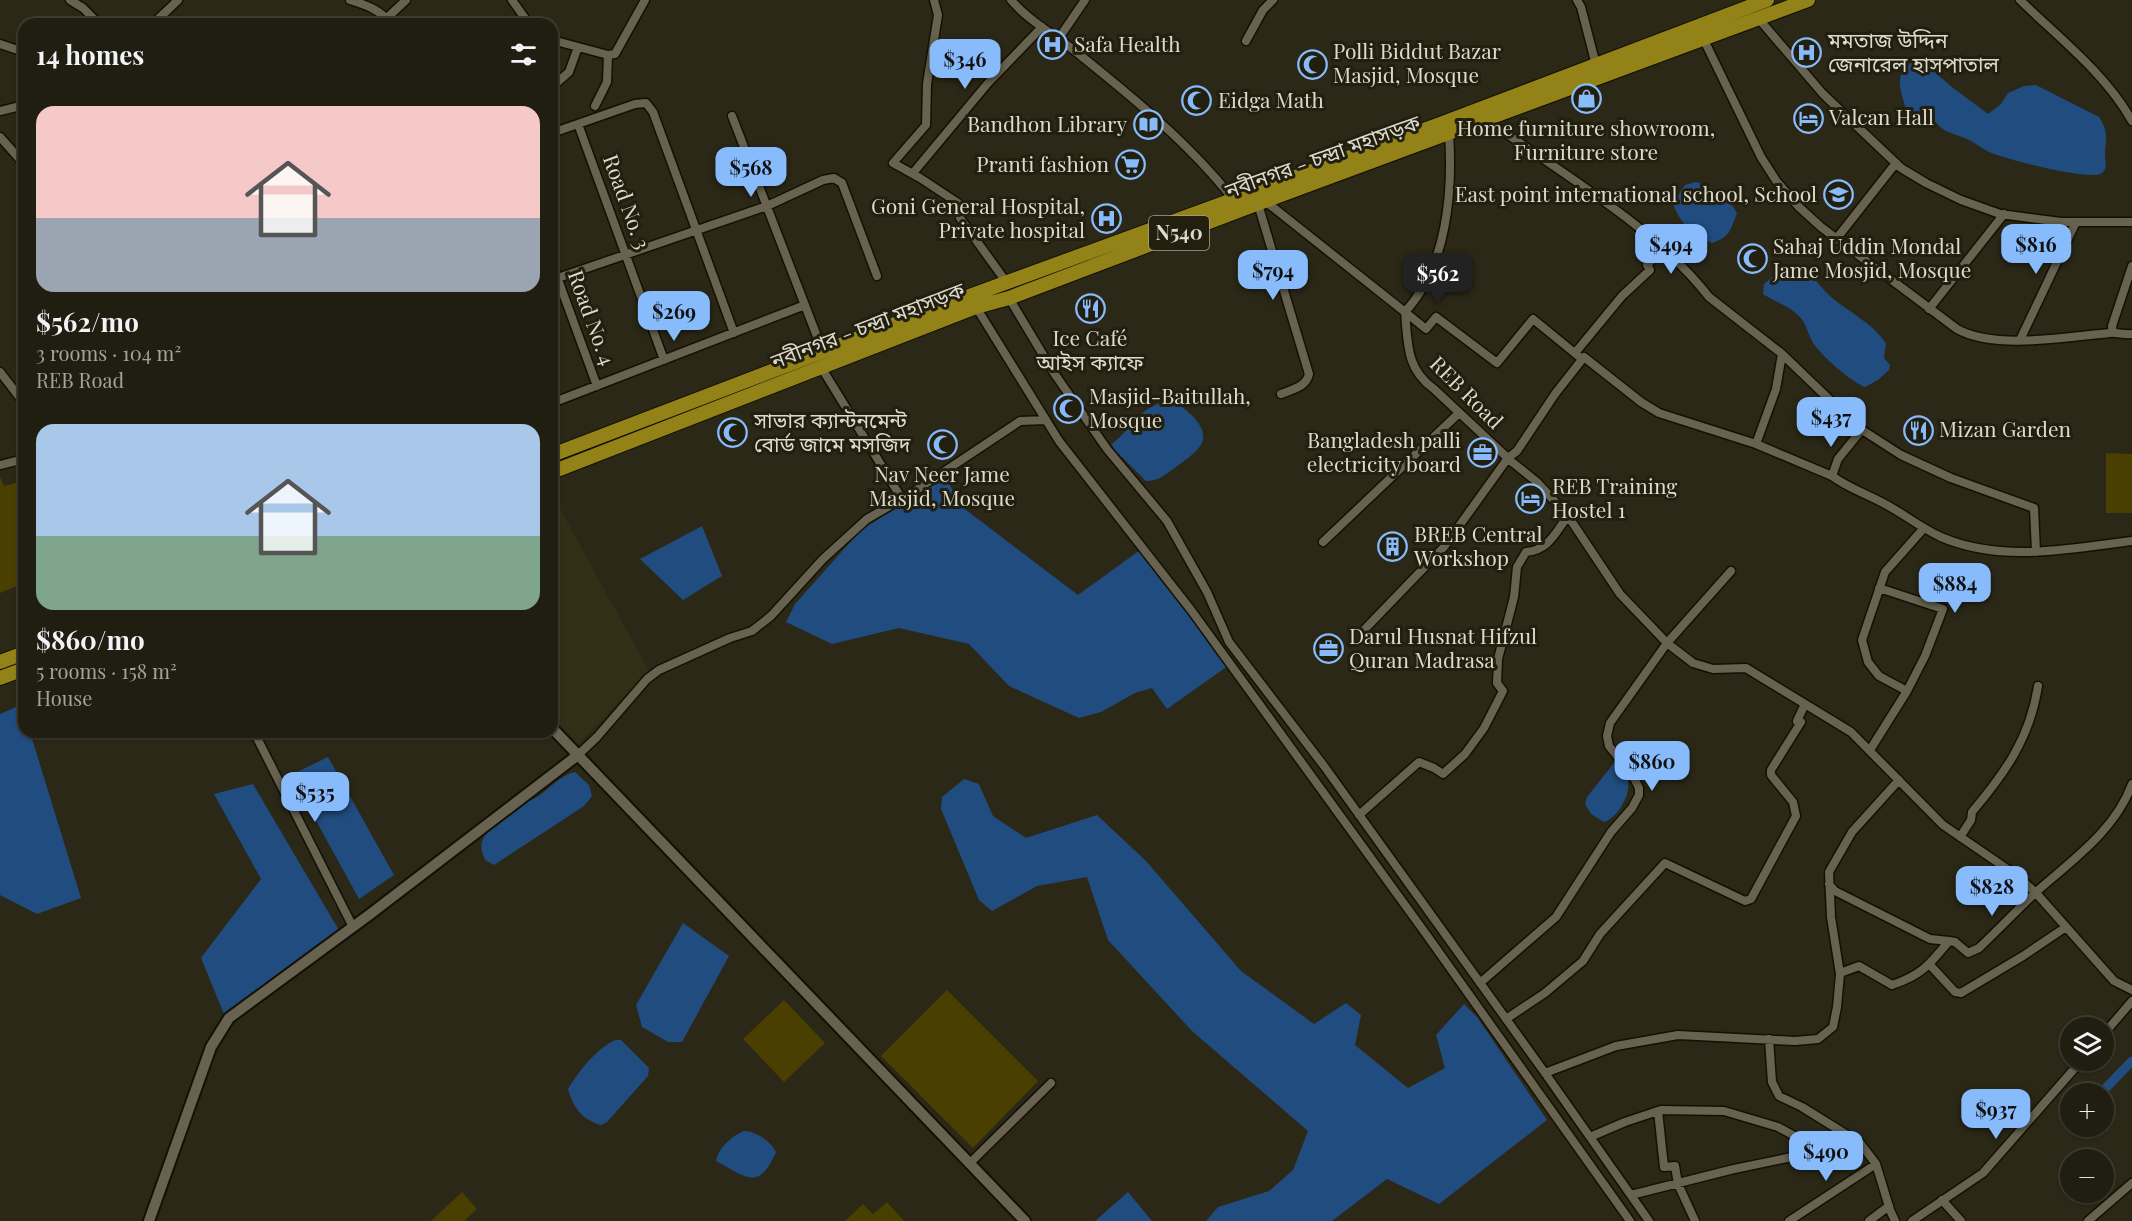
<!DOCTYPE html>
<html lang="en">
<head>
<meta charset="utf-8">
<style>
  :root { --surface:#201e11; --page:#28271a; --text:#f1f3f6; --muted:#a2a29f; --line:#3d3c31; --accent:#87bbfb }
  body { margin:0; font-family:"Playfair Display","Noto Sans Bengali",serif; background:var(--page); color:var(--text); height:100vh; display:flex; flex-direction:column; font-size:22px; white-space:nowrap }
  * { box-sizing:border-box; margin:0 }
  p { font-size:20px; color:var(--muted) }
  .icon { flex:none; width:33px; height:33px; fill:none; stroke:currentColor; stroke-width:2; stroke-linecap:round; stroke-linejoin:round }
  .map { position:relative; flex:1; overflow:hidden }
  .panel { position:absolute; left:18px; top:18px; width:540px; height:720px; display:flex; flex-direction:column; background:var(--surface); border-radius:18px; box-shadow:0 2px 4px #0004,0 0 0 2px var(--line) }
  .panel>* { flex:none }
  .controls { position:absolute; left:2060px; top:1017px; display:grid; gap:12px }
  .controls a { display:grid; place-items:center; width:54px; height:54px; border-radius:50%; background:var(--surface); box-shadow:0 2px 4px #0004,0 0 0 2px var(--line); font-size:30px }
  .price { position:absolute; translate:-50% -51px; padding:0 14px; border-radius:12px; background:var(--accent); color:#111; font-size:20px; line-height:39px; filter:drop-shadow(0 2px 3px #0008) }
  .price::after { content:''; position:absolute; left:50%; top:36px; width:18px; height:14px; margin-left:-9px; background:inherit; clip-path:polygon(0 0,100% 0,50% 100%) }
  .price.on { background:#222; color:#fff }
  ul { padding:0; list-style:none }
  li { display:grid; align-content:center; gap:12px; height:318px; padding:0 18px }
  li span { display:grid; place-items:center; height:186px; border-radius:18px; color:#555 }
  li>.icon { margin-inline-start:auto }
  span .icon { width:108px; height:108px; fill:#fffc; stroke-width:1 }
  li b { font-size:26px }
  h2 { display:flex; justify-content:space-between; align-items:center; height:72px; padding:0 18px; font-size:26px }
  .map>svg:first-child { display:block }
  .built { fill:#332e16 }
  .green { fill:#493f00 }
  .water { fill:#214c7f }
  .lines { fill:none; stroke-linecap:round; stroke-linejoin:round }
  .canal { stroke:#214c7f; stroke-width:9 }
  .minor-casing { stroke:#141103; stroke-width:11 }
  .tertiary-casing { stroke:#141103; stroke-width:14 }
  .trunk-casing { stroke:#141103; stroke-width:16 }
  .minor { stroke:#676350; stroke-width:8 }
  .tertiary { stroke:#676350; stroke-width:10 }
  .trunk { stroke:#928217; stroke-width:14 }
  .labels { text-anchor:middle; stroke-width:6; stroke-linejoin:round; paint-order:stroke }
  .shield { fill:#221f0e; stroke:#a4a295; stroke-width:1.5 }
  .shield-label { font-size:20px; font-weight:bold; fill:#dcdacf }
  .poi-label { font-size:21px; fill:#dcdacf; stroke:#221f0e; text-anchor:start }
  .street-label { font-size:21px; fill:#dcdacf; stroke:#221f0e }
</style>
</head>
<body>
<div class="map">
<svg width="2132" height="1221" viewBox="0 0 2132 1221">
  <rect width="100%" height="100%" fill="#2b2817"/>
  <path class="built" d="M552 494 649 671 578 744 552 716Z"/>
  <path class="green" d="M2106 453 2132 454V513H2106Z
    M0 477 4 486 24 481V583L0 593Z
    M947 990 1038 1081 973 1148 881 1056Z
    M784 1000 825 1043 784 1082 743 1039Z
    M462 1192 477 1209 464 1221H431Z
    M887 1202 904 1221H845L863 1204 873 1214Z"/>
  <path class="water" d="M1918 58 1952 87 1988 114 2001 104 2008 93 2024 86 2036 85 2099 117C2110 134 2105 139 2105 156 2105 163 2108 168 2102 173 2093 182 2000 158 1987 151 1980 147 1974 142 1967 139 1960 136 1952 134 1946 131 1940 128 1937 122 1931 120 1923 116 1914 115 1906 109 1899 86 1893 72 1918 58Z
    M1696 182C1712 186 1729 198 1737 213 1730 231 1731 236 1712 243 1692 234 1680 224 1673 203L1685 185Z
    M1784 267C1794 268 1803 270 1811 276 1818 282 1824 291 1831 297 1849 312 1872 323 1886 343L1884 358 1890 365 1889 370 1878 380 1865 387C1850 381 1820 355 1812 341 1808 333 1806 323 1799 316 1789 306 1775 302 1763 294L1764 284Z
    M1172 400C1184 408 1206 423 1203 440 1200 451 1184 461 1176 467 1166 474 1159 481 1146 481L1114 449 1112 444C1134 426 1140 405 1172 400Z
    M945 478 966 510 1078 595 1147 545 1232 663 1167 709 1152 688 1135 693 1101 712 1079 718 1009 686 969 644 899 628 832 644 786 622 795 604 861 530Z
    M702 526 722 576 683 600 640 559Z
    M21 705 24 713V732H30L81 898 37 914 0 895V714Z
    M328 757 394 875 359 899 291 775Z
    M1614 763C1618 767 1625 772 1627 778 1633 792 1618 818 1604 822L1591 814 1585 804 1587 797Z
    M575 772 589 785 592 796 584 806 494 865 485 860C483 854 480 848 482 842 488 821 523 805 540 795 551 787 561 775 575 772Z
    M964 779 979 784 993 816 1026 838 1097 815 1146 861 1241 971 1314 1024 1346 1003 1361 1015 1355 1045 1408 1088 1445 1068 1436 1035 1464 1004 1477 1017 1547 1120 1439 1204 1387 1179 1332 1221H1206L1218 1207 1269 1191 1293 1170 1308 1131 1192 1031 1108 940 1087 877 1037 886 992 911 979 900 941 809 942 797Z
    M253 784 340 932 224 1014 201 958 261 879 214 794Z
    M683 923 729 956 682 1042H668L642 1027 636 1005Z
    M615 1040H621L649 1068 648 1076 607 1122 601 1125C582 1120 573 1107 568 1089 579 1071 595 1050 615 1040Z
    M744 1131C756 1131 771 1142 776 1152 759 1191 747 1178 716 1161 718 1148 733 1135 744 1131Z
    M1128 1192 1152 1221H1095Z"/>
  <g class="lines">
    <path class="canal" d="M2100 1094 2132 1061"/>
    <defs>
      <path id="minor" d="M70 0 83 8 99 24
        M350 0C366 5 381 10 391 24
        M512 0 529 24
        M934 0 938 15 927 84 926 125 893 163 920 178 958 203 960 218 1007 283
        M1011 0C1029 21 1053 34 1075 51 1131 96 1188 142 1233 199
        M1577 0 1581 7 1596 65
        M2020 0C2059 38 2105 73 2132 121
        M387 18 406 0
        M1758 18 1823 94 1901 168 1926 183 1961 200 2000 214 2061 222H2132
        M153 24 178 0
        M1059 38 1085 0
        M1703 38 1761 157 1777 182 1799 207 1821 227 1957 329C1994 350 2067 337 2109 333 2116 332 2124 335 2132 334
        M552 40 608 55 615 54 645 0
        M1246 41 1263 10 1273 0
        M0 44 24 52
        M552 87 569 72 578 47
        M595 106 607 82 608 55
        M0 111 24 105
        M732 116 823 352
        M1486 119C1561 174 1652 224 1709 297L1781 353 1859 428 1901 455 1951 478 2034 508 2036 552
        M578 124 664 360
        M552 133 635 104 646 103 653 112 734 333
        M1449 133C1453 193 1447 266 1405 312L1426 329 1436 317 1497 363 1533 319 1582 359
        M0 137 24 164
        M913 173 988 83 1042 27
        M1265 201 1405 312C1408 344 1406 369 1434 389L1512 462 1537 482 1568 516 1620 594 1667 643 1693 663 1713 669 1746 668 1851 732 1943 825 2016 875 2036 893 2114 981 2132 990
        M1258 204 1309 374C1306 387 1293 389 1281 394
        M1837 238 1896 163
        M552 263 597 386
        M552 280 767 206 823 180 834 178 842 183 877 276
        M1009 298 1054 373 1107 449 1167 521 1207 592 1229 642 1324 766 1545 1073 1649 1221
        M976 307 1059 441 1191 610 1426 934 1630 1221
        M1929 309 2004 214
        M2113 332 2112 326 2132 266
        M2020 340 2076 222
        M1575 353 1622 296 1650 270 1647 265 1663 249
        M821 367 902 499
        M0 372 24 403
        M552 403 805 305
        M1756 444 1776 389 1782 354
        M0 465 24 459
        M1832 476 1838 459 1859 433V428
        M1323 542 1459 413
        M1879 588 1943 609 1925 656 1907 691
        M1364 630 1444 547 1508 458 1517 451 1555 394 1584 357 1641 402 1659 413 1756 444 1832 476C1848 488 1867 494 1885 504 1904 514 1921 528 1941 537 2001 563 2069 549 2132 541
        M254 732 353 927
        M1870 750 1907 691 1879 676 1868 662 1862 640 1885 572 1924 528
        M578 755 597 737 647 679 659 670 730 638 752 631 771 616 823 559 867 519 912 493 1020 421 1046 420
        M1359 815 1419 762 1434 768 1443 774 1465 754 1484 728 1503 691 1497 683 1498 659 1514 597 1517 567 1526 552C1549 550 1555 533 1568 516
        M1960 837 1971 820 1972 812C2005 773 2030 738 2038 686
        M1829 884 1835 891 1930 939 1949 941
        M1930 965 1955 992 1961 993 2023 956 2066 927
        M1840 973 1859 966 1892 985C1922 975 1930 964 1949 941L1955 942 1968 953 1979 948C1998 930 2016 911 2035 893 2071 861 2115 831 2132 784
        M1480 983 1556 917 1611 832 1632 808 1639 795V788L1633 776 1609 746 1607 736 1610 723 1667 643 1731 571
        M1506 1019 1545 993 1583 961 1600 934 1665 863 1745 901 1751 899 1796 816 1793 802 1771 775V770L1801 722 1797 721 1805 704
        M2103 1035 2132 1001
        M1769 1039 1772 1082 1779 1096 1802 1107 1860 1143 1876 1164 1890 1210 1895 1221
        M1545 1073 1616 1046 1678 1035 1795 1041 1818 1039 1833 1027 1837 1007 1840 974 1831 917 1829 872 1852 832 1899 780
        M1658 1111 1664 1167 1675 1166 1678 1184 1695 1221
        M1590 1137 1625 1122 1661 1110 1724 1111 1778 1127 1822 1151
        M969 1164 1051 1083
        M1631 1195 1734 1169 1860 1143
        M1942 1200 1961 1221
        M1789 1221 1876 1164
        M1869 1221 1889 1206
        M1912 1221 1983 1173 2082 1060
        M2088 1221 2132 1183"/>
      <path id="tertiary" d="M552 728 1025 1221
        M149 1221 211 1047 229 1018 369 915 578 755"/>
      <path id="trunk" d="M552 455 942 306 1440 124 1767 0
        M552 472 976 307 1009 298 1246 208 1808 0
        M0 662 24 653
        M0 678 24 669"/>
    </defs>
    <use href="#minor" class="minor-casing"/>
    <use href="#tertiary" class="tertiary-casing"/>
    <use href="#trunk" class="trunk-casing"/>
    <use href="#minor" class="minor"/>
    <use href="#tertiary" class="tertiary"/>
    <use href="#trunk" class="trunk"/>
  </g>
  <defs>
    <symbol id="hospital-ring" viewBox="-11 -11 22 22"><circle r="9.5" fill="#221f0e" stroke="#87bbfb" stroke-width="1.5"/><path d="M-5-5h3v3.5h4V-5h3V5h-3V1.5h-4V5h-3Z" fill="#87bbfb"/></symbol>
    <symbol id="mosque-ring" viewBox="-11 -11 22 22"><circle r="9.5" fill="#221f0e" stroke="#87bbfb" stroke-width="1.5"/><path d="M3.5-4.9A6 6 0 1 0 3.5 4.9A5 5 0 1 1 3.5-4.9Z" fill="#87bbfb"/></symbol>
    <symbol id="shop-ring" viewBox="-11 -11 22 22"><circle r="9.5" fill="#221f0e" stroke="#87bbfb" stroke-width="1.5"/><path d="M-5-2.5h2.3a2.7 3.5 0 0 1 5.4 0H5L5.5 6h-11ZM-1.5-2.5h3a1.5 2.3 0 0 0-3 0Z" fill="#87bbfb"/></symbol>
    <symbol id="hotel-ring" viewBox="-11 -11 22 22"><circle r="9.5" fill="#221f0e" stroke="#87bbfb" stroke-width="1.5"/><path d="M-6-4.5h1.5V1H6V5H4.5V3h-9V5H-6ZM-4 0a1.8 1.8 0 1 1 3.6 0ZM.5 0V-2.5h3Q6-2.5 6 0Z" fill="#87bbfb"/></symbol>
    <symbol id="library-ring" viewBox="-11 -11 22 22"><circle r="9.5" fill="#221f0e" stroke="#87bbfb" stroke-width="1.5"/><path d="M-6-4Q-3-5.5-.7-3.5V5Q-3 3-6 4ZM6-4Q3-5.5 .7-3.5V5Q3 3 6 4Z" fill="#87bbfb"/></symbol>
    <symbol id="supermarket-ring" viewBox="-11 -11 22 22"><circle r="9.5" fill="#221f0e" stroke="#87bbfb" stroke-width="1.5"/><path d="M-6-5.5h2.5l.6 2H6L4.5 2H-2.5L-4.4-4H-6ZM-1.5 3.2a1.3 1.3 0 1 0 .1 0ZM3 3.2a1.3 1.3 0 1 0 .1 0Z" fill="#87bbfb"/></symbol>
    <symbol id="school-ring" viewBox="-11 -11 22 22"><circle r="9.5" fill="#221f0e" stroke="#87bbfb" stroke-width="1.5"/><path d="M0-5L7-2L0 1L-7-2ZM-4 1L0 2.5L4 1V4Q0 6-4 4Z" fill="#87bbfb"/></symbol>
    <symbol id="restaurant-ring" viewBox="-11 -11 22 22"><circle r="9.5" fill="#221f0e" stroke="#87bbfb" stroke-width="1.5"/><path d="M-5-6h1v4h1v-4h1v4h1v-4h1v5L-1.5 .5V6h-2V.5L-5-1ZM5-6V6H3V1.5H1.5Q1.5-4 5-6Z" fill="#87bbfb"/></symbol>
    <symbol id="office-ring" viewBox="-11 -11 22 22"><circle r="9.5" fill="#221f0e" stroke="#87bbfb" stroke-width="1.5"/><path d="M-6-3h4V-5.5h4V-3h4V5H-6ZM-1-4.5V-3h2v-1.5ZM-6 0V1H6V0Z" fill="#87bbfb"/></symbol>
    <symbol id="building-ring" viewBox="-11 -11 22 22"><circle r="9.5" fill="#221f0e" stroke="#87bbfb" stroke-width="1.5"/><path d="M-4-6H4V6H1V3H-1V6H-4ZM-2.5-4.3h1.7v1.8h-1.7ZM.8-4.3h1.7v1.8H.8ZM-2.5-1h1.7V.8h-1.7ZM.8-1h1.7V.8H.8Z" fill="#87bbfb"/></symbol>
  </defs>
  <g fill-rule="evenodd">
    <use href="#hospital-ring" x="1036" y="28" width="33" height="33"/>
    <use href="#hospital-ring" x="1790" y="36" width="33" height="33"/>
    <use href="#mosque-ring" x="1296" y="48" width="33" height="33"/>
    <use href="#shop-ring" x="1570" y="82" width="33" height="33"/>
    <use href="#mosque-ring" x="1180" y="84" width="33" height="33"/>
    <use href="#hotel-ring" x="1792" y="102" width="33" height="33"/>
    <use href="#library-ring" x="1132" y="108" width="33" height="33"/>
    <use href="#supermarket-ring" x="1114" y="148" width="33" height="33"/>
    <use href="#school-ring" x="1822" y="178" width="33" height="33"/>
    <use href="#hospital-ring" x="1090" y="202" width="33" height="33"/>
    <use href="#mosque-ring" x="1736" y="242" width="33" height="33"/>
    <use href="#restaurant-ring" x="1074" y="292" width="33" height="33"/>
    <use href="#mosque-ring" x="1052" y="392" width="33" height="33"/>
    <use href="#restaurant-ring" x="1902" y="414" width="33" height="33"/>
    <use href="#mosque-ring" x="716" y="416" width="33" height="33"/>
    <use href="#mosque-ring" x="926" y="428" width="33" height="33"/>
    <use href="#office-ring" x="1466" y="436" width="33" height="33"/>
    <use href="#hotel-ring" x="1514" y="482" width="33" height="33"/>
    <use href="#building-ring" x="1376" y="530" width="33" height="33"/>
    <use href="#office-ring" x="1312" y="632" width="33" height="33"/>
  </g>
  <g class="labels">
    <rect class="shield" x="1149" y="216" width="60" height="34" rx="4.5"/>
    <g class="shield-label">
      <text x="1179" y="240">N540</text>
    </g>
    <g class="poi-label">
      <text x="1828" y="48">মমতাজ উদ্দিন<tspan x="1828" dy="24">জেনারেল হাসপাতাল</tspan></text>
      <text x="1074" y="52">Safa Health</text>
      <text x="1333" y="59">Polli Biddut Bazar<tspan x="1333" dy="24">Masjid, Mosque</tspan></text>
      <text x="1218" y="108">Eidga Math</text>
      <text x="1829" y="125">Valcan Hall</text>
      <text x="1127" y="132" text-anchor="end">Bandhon Library</text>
      <text x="1586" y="136" text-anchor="middle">Home furniture showroom,<tspan x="1586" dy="24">Furniture store</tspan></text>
      <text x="1109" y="172" text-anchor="end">Pranti fashion</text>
      <text x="1817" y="202" text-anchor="end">East point international school, School</text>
      <text x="1085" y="214" text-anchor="end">Goni General Hospital,<tspan x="1085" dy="24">Private hospital</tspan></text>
      <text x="1773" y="254">Sahaj Uddin Mondal<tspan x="1773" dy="24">Jame Mosjid, Mosque</tspan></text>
      <text x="1090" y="346" text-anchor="middle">Ice Café<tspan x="1090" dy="24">আইস ক্যাফে</tspan></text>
      <text x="1089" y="404">Masjid-Baitullah,<tspan x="1089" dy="24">Mosque</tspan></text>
      <text x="754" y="428">সাভার ক্যান্টনমেন্ট<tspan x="754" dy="24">বোর্ড জামে মসজিদ</tspan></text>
      <text x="1939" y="437">Mizan Garden</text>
      <text x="1461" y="448" text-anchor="end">Bangladesh palli<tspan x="1461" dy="24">electricity board</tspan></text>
      <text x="942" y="482" text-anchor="middle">Nav Neer Jame<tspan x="942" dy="24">Masjid, Mosque</tspan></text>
      <text x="1552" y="494">REB Training<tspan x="1552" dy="24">Hostel 1</tspan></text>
      <text x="1414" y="542">BREB Central<tspan x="1414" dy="24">Workshop</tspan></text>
      <text x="1349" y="644">Darul Husnat Hifzul<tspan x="1349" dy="24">Quran Madrasa</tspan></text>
    </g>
    <g class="street-label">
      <text transform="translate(1323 157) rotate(-20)" y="7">নবীনগর - চন্দ্রা মহাসড়ক</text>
      <text transform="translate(626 202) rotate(70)" y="7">Road No. 3</text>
      <text transform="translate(591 318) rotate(70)" y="7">Road No. 4</text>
      <text transform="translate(868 326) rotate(-21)" y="7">নবীনগর - চন্দ্রা মহাসড়ক</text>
      <text transform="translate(1466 393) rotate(45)" y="7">REB Road</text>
    </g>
  </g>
</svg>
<div class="controls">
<a><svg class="icon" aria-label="layers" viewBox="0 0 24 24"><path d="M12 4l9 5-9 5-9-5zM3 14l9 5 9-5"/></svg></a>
<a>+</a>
<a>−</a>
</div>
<b class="price" style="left:965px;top:90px">$346</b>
<b class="price" style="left:751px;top:198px">$568</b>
<b class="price" style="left:1671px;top:275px">$494</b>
<b class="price" style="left:2036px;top:275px">$816</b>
<b class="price" style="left:1273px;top:301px">$794</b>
<b class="price on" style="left:1438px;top:304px">$562</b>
<b class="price" style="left:674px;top:342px">$269</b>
<b class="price" style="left:1831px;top:448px">$437</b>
<b class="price" style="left:1955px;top:614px">$884</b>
<b class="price" style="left:1652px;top:792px">$860</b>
<b class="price" style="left:315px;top:823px">$535</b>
<b class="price" style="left:1992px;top:917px">$828</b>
<b class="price" style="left:1996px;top:1140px">$937</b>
<b class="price" style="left:1826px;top:1182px">$490</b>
<section class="panel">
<h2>14 homes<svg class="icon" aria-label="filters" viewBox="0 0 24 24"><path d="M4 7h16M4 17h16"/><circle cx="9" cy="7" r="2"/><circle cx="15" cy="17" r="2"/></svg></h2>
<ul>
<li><span style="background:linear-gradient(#f6c9c9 60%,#9aa5b1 0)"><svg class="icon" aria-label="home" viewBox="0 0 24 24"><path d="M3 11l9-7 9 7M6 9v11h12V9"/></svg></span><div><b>$562/mo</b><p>3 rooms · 104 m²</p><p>REB Road</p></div></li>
<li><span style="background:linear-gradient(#a9c7e8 60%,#7fa58c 0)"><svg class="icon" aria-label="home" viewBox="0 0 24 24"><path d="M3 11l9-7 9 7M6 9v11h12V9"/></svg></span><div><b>$860/mo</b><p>5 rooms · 158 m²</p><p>House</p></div></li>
</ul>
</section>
</div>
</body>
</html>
